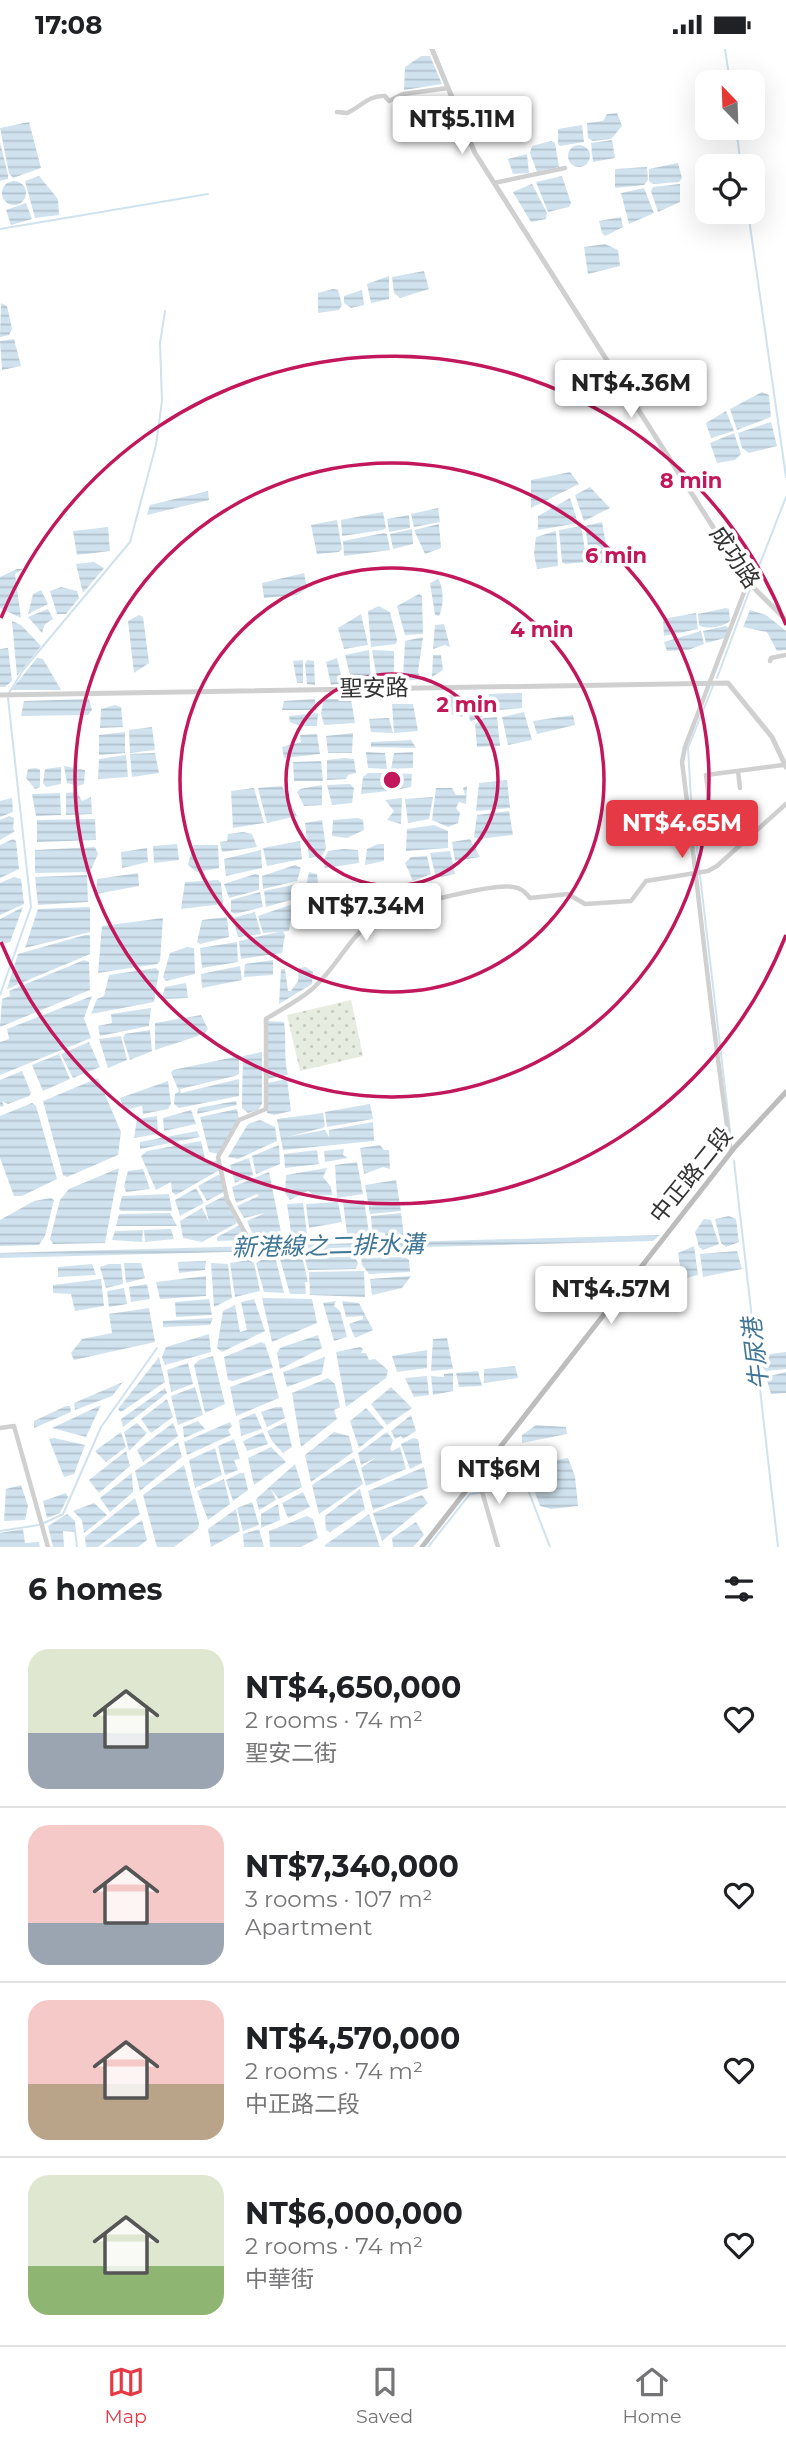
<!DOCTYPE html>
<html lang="en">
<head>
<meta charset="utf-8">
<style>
  :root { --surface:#fff; --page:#f6f6f6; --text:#202124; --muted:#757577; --line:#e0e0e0; --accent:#e63946 }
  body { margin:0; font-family:Montserrat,"Noto Sans TC",sans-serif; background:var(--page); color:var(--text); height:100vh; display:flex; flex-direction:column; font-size:26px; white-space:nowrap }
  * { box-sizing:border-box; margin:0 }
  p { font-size:23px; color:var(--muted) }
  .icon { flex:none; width:38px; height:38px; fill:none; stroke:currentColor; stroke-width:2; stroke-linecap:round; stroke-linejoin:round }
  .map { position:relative; height:1498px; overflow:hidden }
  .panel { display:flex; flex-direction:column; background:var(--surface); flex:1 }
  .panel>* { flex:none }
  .needle { width:46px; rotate:337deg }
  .fabs { position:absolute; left:695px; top:21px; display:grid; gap:14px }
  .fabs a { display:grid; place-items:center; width:70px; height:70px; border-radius:14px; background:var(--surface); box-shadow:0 7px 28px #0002; font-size:35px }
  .price { position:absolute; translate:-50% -60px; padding:0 16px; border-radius:7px; background:#fff; color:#222; font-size:23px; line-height:46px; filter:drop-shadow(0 2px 4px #0008) }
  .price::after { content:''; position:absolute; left:50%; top:42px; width:21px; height:16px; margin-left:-10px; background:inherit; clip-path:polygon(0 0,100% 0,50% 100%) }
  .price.current { background:var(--accent); color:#fff }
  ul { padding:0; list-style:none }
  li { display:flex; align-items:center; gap:21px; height:175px; padding:0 28px }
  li+li { border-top:2px solid var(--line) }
  li span { display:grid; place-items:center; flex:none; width:196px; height:140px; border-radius:21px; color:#555 }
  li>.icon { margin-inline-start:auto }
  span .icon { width:84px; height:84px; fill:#fffc; stroke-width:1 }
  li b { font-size:30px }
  h2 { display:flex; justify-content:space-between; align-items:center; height:84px; padding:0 28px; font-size:30px }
  .status { display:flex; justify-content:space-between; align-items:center; height:49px; padding:0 35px; background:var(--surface); direction:ltr }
  .status svg { height:19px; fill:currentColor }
  .tabs { display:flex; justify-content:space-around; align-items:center; height:98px; border-top:2px solid var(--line); background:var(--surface); font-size:19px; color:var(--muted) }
  .tabs a { display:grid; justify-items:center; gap:4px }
  .tabs .current { color:var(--accent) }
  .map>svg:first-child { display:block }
  .grass { fill:url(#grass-dots) }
  .water { fill:url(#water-rules) }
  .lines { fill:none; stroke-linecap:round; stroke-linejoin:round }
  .stream { stroke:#cfe2ee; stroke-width:2 }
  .minor { stroke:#d0d0d0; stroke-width:4.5 }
  .tertiary { stroke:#d0d0d0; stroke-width:5 }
  .secondary { stroke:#bdbdbd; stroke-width:5 }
  .ring { fill:none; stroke:#c2185b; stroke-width:3.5 }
  .labels { text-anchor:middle; stroke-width:7; stroke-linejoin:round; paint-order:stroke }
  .street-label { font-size:23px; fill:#333; stroke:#fff }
  .water-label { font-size:24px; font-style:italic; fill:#3f7597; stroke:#fff }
  .centre { fill:#c2185b; stroke:#fff; stroke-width:3.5 }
  .ring-label { font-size:21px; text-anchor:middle; font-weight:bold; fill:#c2185b; stroke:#fff; stroke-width:7; stroke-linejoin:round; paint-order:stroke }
</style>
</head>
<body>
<div class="status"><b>17:08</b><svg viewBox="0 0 49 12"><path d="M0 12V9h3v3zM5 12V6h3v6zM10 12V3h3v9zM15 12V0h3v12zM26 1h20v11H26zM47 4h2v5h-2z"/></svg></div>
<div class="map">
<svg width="786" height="1498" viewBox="0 0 786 1498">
  <defs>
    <pattern id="grass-dots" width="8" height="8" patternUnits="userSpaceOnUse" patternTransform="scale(1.75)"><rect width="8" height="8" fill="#e6ecdf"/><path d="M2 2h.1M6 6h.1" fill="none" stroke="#c6cbc0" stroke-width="1.8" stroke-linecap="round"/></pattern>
    <pattern id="water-rules" width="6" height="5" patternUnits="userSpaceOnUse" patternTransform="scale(1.75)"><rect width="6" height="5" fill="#cfe2ee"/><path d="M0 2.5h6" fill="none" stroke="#b2c2cd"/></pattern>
  </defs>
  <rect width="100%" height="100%" fill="#fff"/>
  <path class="grass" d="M351 951 363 1007 300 1022 287 966Z"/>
  <path class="water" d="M421 7H430L442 35 404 41 405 18Z
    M617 64 622 77 611 90 593 92 588 89 587 74 603 72 607 65Z
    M29 73 41 119 13 129 9 124 0 79Z
    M582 76 584 93 560 97 558 95V80Z
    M612 91 615 109 593 113 591 94Z
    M551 92 555 94 559 118 537 123 530 104 532 97Z
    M0 93 8 126V130L0 132Z
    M568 107a11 11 0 1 1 22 0a11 11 0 1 1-22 0Z
    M527 105 529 124 513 125 508 110Z
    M678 114 682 129 679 133 653 135 649 132V120Z
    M647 118 648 131 644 136 615 139V120Z
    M39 127 58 150 59 166 35 169 25 132Z
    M562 127 571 154 569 158 548 163 536 133Z
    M2 144a12 12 0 1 1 24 0a12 12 0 1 1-24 0Z
    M532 135 547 164 546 170 531 173 513 143Z
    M680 135V153L658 163 651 142 653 138Z
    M644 139 654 164 629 175 621 144Z
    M26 154 32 170 11 176 6 161Z
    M621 168 623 178 605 187 602 184 599 172Z
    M605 195 618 201 620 217 588 225 584 198Z
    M424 222 429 240 400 249 394 244 392 228Z
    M389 227V250L371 254 367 235Z
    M333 240 338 241 342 256 339 261 318 264V244Z
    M362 241 364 256 351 259 344 254V247Z
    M1 254 7 257 12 280 9 286 0 288Z
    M14 290 21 317 2 321 0 292Z
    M762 343 769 346 771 368 737 381 730 360Z
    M726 362 734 382 711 389 706 374Z
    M771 373 777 397 749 404 742 399 738 384Z
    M734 384 741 405 735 411 717 414 710 394Z
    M570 423 579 435 531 459V431Z
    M590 438 610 459 584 472 575 446Z
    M208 442 209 451 205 452 147 466 150 456Z
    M570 449 578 474 538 481V467Z
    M438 459 440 473 414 478 411 465Z
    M383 463 386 479 383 481 342 487 341 471Z
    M409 466 410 479 389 483 387 470Z
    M337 471 342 500 339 503 317 505 311 476Z
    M602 473 609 512 591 517 585 477Z
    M439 475 441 499 425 505 414 481Z
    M581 477 587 513 565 515 562 513 559 481Z
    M108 478 110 502 77 506 73 482Z
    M412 480 413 495 393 500 390 485Z
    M556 482 558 517 537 520 534 505 536 488Z
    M384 484 387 485 390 501 344 507 343 492Z
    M94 513 104 519 83 544 76 515Z
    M17 520H23L15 525 21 569 0 559V528Z
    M304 524 307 539 297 546 264 549 262 534Z
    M438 530C444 538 444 558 439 567L435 566 430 534Z
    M61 538 77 542 79 549 66 565H57L50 542Z
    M41 541 48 555 28 565 33 545Z
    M419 545 422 547 423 585 405 586 397 557Z
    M379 557 390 563 397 591 396 595 371 598 368 562Z
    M726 559 729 560 730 572C723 578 706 581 699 576L698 565Z
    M48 560 53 570 45 575 42 584 28 568Z
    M750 561 766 566 786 582V601L777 602 767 583 743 578Z
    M696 564 698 580 664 587 663 570Z
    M361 565 368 596 344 600 338 579Z
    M139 566 143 568 149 614 134 624 128 572Z
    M12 572 21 576 41 597 17 627Z
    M444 575 450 598 445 596 433 600 435 576Z
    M726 577 729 579 725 589 706 594 703 582Z
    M701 582 704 595 688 601 667 602 664 593Z
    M423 588 418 623 421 630 405 632 403 628 405 592Z
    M8 599 12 632 5 638H0V600Z
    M369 601 371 631 351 630 345 606Z
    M372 601 394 602V630H377Z
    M433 606H441L443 621 432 628Z
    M37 609 43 610 61 641H11Z
    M337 609 343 634 331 636 326 613Z
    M303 611V634H297L293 612Z
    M307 611 314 612 315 636 307 635 305 615Z
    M522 644V659L487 662 489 645Z
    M455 646 460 649 463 668 438 662 435 647Z
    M89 650 92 661 88 666 21 667 24 652Z
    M315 650 316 661H282L284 652Z
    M324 650H351L355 674 324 676 321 664Z
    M482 652 483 667 470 673 468 653Z
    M392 655H413L418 682 394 684Z
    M115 656 121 658 123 678 100 679 101 660Z
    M524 663 532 691 508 696 502 668Z
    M318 664 317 677H300L290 673 289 667Z
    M573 666 575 676 537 685 533 672Z
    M497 668 500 697 477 698 475 675 484 669Z
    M389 669 393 684 371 683 369 670Z
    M152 678 155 701 130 704 129 681Z
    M125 683V704L99 706V686Z
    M353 684 352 704H328L326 687Z
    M317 685 320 705 284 709 282 698 301 693 300 686Z
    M411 691 416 699 371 698V693Z
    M366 703 385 704 387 720 368 719Z
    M413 703V719L391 720 394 704Z
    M155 704 159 724 132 728 130 705Z
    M126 706 128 728 98 730 99 710Z
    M345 709 354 710 356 724 348 726 346 730 327 731V711Z
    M321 712 323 732H294L293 713Z
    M64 717 85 721 84 735 78 737 67 734Z
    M61 718V735L46 738 43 734 45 720Z
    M36 719 40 721V738L35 740 26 729 28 720Z
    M368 724H387L388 742 361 745 363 728Z
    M392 724 412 725 411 738 394 741Z
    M507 731 510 759 476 762 479 734Z
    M350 735 354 739 352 754 332 756 327 736Z
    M322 736V756L304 757 297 743 300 740Z
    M282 737 297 767 267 774 258 739Z
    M467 737 466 755 459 753 456 759 460 764 458 774 448 778 432 771 436 739H452L456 746H465L463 739Z
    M254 739 264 774 233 779 231 742Z
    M77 743 82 752 91 748 92 765 66 766V744Z
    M60 744 61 766 36 767 32 745Z
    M433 748 429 770 408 774 405 750Z
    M12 749 13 763 0 768V752Z
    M402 749 401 775 387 771 394 762 385 751Z
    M509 762 513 786 479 790 474 788 477 766Z
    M9 767 14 769 13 780 15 782 0 791V771Z
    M358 769 363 771 364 781 347 789 332 787 333 771Z
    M95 770 96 791 37 793V771Z
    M322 771 326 799 322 807 309 809 305 774Z
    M434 776 448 782V799L406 802 407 780Z
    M243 783 252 785 257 798 222 803 220 793 227 792 228 785Z
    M13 790 16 792 19 820 0 829V796Z
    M470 790 480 808 455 812 452 793Z
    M300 792 302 810 267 817 263 799Z
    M177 795 179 811 154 814 153 797Z
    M378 795H384V812L365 816 367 800Z
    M193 796H218L219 819 197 823 188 816Z
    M95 798 98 805 90 823 35 824V801Z
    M147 799 148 813 122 819 121 803Z
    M344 800 358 801 359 814 325 819 323 813 328 802Z
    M261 801 262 819 226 827 224 810Z
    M450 802 455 825 436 829 430 804Z
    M427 807 431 825 413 832 405 814 411 808Z
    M295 816 301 819 297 832 263 840 262 827Z
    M309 823 317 825 319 843H305Z
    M138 824 139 837 96 845 97 830Z
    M255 825 259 826V841L229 849 224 835Z
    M87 826 88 853 38 856 35 828Z
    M14 828 21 830 24 855 0 866V834Z
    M218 831 221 834 223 855 181 860 185 833Z
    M298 835 294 850 266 858 264 842Z
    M260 843 263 858 235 865 231 863V851Z
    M319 846 321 862 300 864 304 848Z
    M293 855 289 882 263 884 258 867Z
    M23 858 10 893 0 896V870Z
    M90 858V883L25 899 38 860Z
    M255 863 261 885 238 888 233 869Z
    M227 868 229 888 200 895 197 893 202 871Z
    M163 869 160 912 157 915 98 924 102 877Z
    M283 882 285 886 282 904 241 910 239 892Z
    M85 886H90V905L7 940 18 905Z
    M237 893 238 913 202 919 200 899Z
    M187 898 194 899 195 925 166 932 163 928 170 904Z
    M84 911 89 913 90 941 0 978 2 950 10 947 9 942Z
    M273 911V926L244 928 245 915Z
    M240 917 242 931 202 939 201 925Z
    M306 918 313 923 312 935 279 955 281 920H285L288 942H291L298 932 299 919Z
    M156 919 159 922 154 953 91 965 97 950 104 947 109 926Z
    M186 934 188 949 162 950 165 938Z
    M92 947 84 969 91 989 0 1026V993L9 990 7 980Z
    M151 959 149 977 100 987 98 977 112 974 111 965Z
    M201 966 208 980 204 985 155 1001V974Z
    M267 972 284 973C287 991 283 1007 288 1026L267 1030Z
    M150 981 152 1002 130 1011 123 989 125 985Z
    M121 987 127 1011 108 1019 99 990Z
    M89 993 100 1018 73 1029 61 1005Z
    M262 1003V1055L258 1061 248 1064 242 1059V1053L243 1007Z
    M59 1005 70 1030 43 1042 32 1016Z
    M239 1007V1025L235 1027 180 1040 181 1044 239 1030V1047L179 1059 174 1055 175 1045 179 1042 171 1024 173 1021Z
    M22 1022 31 1044 29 1047 8 1055 2 1052 4 1057 0 1058V1031Z
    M98 1029 121 1083 118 1106 67 1128 63 1126 43 1052Z
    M287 1030 291 1062 274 1066 267 1064V1034Z
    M168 1032 171 1055 168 1060 143 1065 142 1057 124 1061 120 1049Z
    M236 1052 237 1056 197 1065 198 1059Z
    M32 1054 36 1057 57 1130 22 1147H14L0 1109V1067Z
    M370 1055 373 1070 327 1078 325 1063Z
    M237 1060 239 1070 218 1105 209 1103 200 1068Z
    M191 1061 196 1075 164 1082 163 1069Z
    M323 1064 325 1077 322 1079 287 1088 325 1081 329 1088V1081L373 1073 374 1092 283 1101 277 1070Z
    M157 1067 158 1085 134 1089 137 1070Z
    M260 1071 275 1078 277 1092 238 1110 228 1108 248 1075Z
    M197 1082 200 1088 140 1100V1093Z
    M201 1092 206 1114 219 1111 221 1120 176 1146 172 1143 171 1133 156 1141 141 1107 147 1102Z
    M279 1096 280 1115 256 1125 252 1107Z
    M380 1096 384 1101H389L390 1120 383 1118 364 1125 360 1099Z
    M344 1100 343 1106 348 1109 325 1113 324 1102Z
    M317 1101 319 1115 285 1119 284 1105Z
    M249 1109 253 1126 235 1134 230 1116Z
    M357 1113 363 1145 337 1149 335 1116Z
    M119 1119 105 1194 53 1195 50 1190 60 1151 69 1140Z
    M327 1119 323 1128 331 1138 332 1146 315 1147 308 1142 290 1151 285 1144 286 1126Z
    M143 1120 150 1140 126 1143 124 1137 128 1122Z
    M269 1123 281 1183 276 1185 277 1192 255 1190 247 1172 265 1164 244 1169 237 1157 259 1147 257 1145 236 1154 232 1138Z
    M218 1126 222 1127 224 1143 207 1152 198 1137Z
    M396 1131 401 1162 370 1165 365 1136Z
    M196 1139 204 1154 180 1167 175 1151Z
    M169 1145 172 1162H121L119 1160 122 1147Z
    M224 1147 237 1174 202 1193 183 1189 180 1172 202 1159 209 1173 205 1157Z
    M51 1149 54 1151 45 1187 39 1196 0 1197V1171L34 1152Z
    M364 1151 369 1184 347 1185 343 1153Z
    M338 1153 342 1173 309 1179 306 1155Z
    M303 1154 307 1185H301V1190H292L287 1155Z
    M170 1164 177 1177H116L119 1165Z
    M401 1164 404 1187 386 1188 385 1184 372 1182 371 1167Z
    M729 1167 736 1170 739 1193 726 1198 721 1194 715 1170Z
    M704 1170 711 1171 719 1195 703 1201 699 1198 695 1183Z
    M240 1176 247 1191 217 1192V1188Z
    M171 1180 174 1190 145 1193 144 1181Z
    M143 1181 142 1193 112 1191 115 1182Z
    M660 1186 653 1192 0 1209V1204Z
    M694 1197 698 1226 682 1230 678 1204Z
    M737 1202 742 1220 703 1228 700 1205Z
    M354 1207 358 1214 356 1220 308 1221 305 1210Z
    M405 1208 409 1211 410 1223 369 1225 362 1216 361 1209Z
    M296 1209 303 1211 308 1233H305L306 1245H290L280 1210Z
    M249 1211 254 1214 260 1242 235 1248 230 1214Z
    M261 1211H276L284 1244 264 1243 256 1214Z
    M206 1212 205 1221 179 1224 178 1213Z
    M124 1214H141L145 1229 126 1234Z
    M211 1214 228 1215 232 1249 214 1258Z
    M92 1215 96 1226 58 1228V1218Z
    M109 1215H121L123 1235 106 1239 100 1218Z
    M364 1222 365 1248 310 1246 309 1223Z
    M206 1227V1247L160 1250 156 1233Z
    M411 1227 402 1239 372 1246 370 1230Z
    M101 1230 104 1257 75 1262 71 1245 53 1244V1236Z
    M147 1235 150 1250 131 1253 129 1238Z
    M124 1239 127 1255 109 1258 107 1242Z
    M262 1249 312 1250 317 1274 272 1293Z
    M209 1250 212 1266 176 1268 175 1253Z
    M254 1250 265 1282 222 1303 217 1299 223 1262 235 1256 240 1283 247 1281 241 1253Z
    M336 1252 334 1257 340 1262 347 1288 334 1292 323 1254Z
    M342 1252 359 1254 373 1281 355 1289 349 1275 363 1270V1267L346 1268Z
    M149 1259 155 1293 74 1311 71 1304 82 1290 112 1284 109 1265Z
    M213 1269 210 1276 163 1278V1272Z
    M209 1285 211 1303 165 1316 162 1308 166 1298Z
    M318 1286 322 1299 280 1320 277 1304 280 1299Z
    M447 1289 453 1320 431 1322 433 1290Z
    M261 1293 265 1295 273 1319 233 1332 228 1331 224 1308Z
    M360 1298 363 1300 361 1304H366L369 1311 375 1310 388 1321 386 1329 346 1358 336 1303Z
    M427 1301V1319L397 1323 392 1307Z
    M786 1303V1320L766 1322 762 1318 761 1306Z
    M213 1307 225 1355 205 1364 194 1316 199 1311Z
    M159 1308 165 1333 121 1363 118 1360Z
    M325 1308 322 1325 287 1338 283 1323Z
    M188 1314 193 1335 171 1343 167 1321Z
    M515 1317 518 1329 484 1334V1320Z
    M478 1322 482 1337 459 1338 456 1324Z
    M272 1323 279 1349 236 1367 230 1338Z
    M786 1323V1344L771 1345 766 1328Z
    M453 1324V1342L433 1346 431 1327 444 1328V1325Z
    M427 1327 429 1346 414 1348 405 1329Z
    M328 1329 335 1335 340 1358 334 1361 337 1370 301 1398 292 1344Z
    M123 1333 112 1347 75 1361 74 1354Z
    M195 1338 203 1366 178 1376 171 1347Z
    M391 1338 412 1359 387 1376 371 1355Z
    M165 1339 167 1344 123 1378 121 1370Z
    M167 1350 173 1368 151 1384 141 1370Z
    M101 1356 86 1388 52 1379Z
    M66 1357H70L71 1363 34 1379V1372Z
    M276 1358H282L285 1369 267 1378 261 1363Z
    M366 1359 384 1379 359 1399 350 1372Z
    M255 1364 262 1380 241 1387 239 1371Z
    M411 1366 416 1382 403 1390 401 1387 395 1390 391 1382Z
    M198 1372 205 1380 184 1389 183 1378Z
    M230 1373 232 1377 228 1381 231 1386 187 1406 184 1393Z
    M286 1373 292 1398 283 1404 272 1392 267 1382Z
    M137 1374 147 1384 129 1402 124 1383Z
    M173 1374 178 1387 143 1413 137 1401Z
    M536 1376 566 1378 567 1385 522 1394V1386Z
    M121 1383 126 1398 106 1413 95 1402Z
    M263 1383 268 1395 247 1402 243 1392Z
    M334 1383 349 1387 353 1403 311 1433 305 1406Z
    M387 1383 393 1391 390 1400 392 1402 400 1398 406 1420 366 1437 361 1419 377 1408 361 1416 358 1404Z
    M54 1389 85 1396 74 1425 64 1428 49 1390Z
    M413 1389 418 1390 422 1414 410 1420 401 1395Z
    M234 1390 240 1410 234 1411 238 1421 225 1426 218 1397Z
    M178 1393 182 1408 140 1442 135 1422Z
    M271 1398 286 1413 254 1436 248 1409Z
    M215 1399 222 1426 195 1439 189 1411Z
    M126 1402 130 1417 99 1444 89 1431Z
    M354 1409 363 1435 319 1465 312 1436Z
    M568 1409 575 1427 578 1457 551 1460 540 1457 534 1441 539 1430 529 1424 532 1416Z
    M295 1415 302 1438 279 1450 271 1440 276 1451 259 1461 256 1450Z
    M184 1416 199 1474 198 1480 174 1498H157L143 1446Z
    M424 1418 428 1439 373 1461 368 1442Z
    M132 1424 133 1443 110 1463 100 1449Z
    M240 1424H244L248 1441 233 1452 226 1431Z
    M224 1430 230 1455 208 1471 197 1442Z
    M21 1436 28 1457 25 1471 4 1472 6 1440Z
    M360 1440 365 1460 330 1483 326 1481 325 1467Z
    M303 1443 310 1458 288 1469 282 1454Z
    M66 1444 68 1448 60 1464 47 1469 43 1452Z
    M422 1446 428 1454 382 1492 373 1464Z
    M135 1449 140 1465 98 1498H86L85 1488Z
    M252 1453 259 1476 243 1482 237 1459Z
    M94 1454 107 1466 84 1484 82 1471 73 1462Z
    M278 1455 280 1471 261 1479V1465Z
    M236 1460 240 1482 211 1498 208 1480Z
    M67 1465 75 1472 76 1483 63 1482 64 1498H53L48 1477Z
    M369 1465 380 1498H325V1496Z
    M307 1467 313 1470 318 1489 301 1498H270L269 1482Z
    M142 1471 147 1491 138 1498H103Z
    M416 1473 424 1486 413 1498H393L392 1489Z
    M23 1480 25 1494 39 1493 40 1498H0V1484Z
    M259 1480 264 1498H244L243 1485Z"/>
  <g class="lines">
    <path class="stream" d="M725 0 730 33
      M736 79 741 117
      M748 163 786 428
      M0 180 208 145
      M752 535 786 448
      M717 629 750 540
      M713 637 688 699 691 750 731 1090
      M9 644 23 621 130 493 156 396 162 352 160 294 165 262
      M0 946 31 858 8 649
      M734 1112 778 1498
      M44 1474 63 1465 101 1378 157 1299
      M75 1481 77 1498
      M0 1482 39 1476
      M428 1498 470 1445 527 1438 550 1498"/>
    <path class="minor" d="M337 63 347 64C361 58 368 46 385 47L389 52 403 45 448 39
      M494 134 565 119
      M770 612 771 609 786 606
      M738 722 740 739
      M709 750 706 726 783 716
      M731 1103C711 974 699 843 682 713L685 698 748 533
      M250 1193 227 1150 218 1108 239 1071 266 1060V970C280 961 298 952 311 941 335 921 347 891 372 872 388 860 493 834 513 838 521 839 524 842 530 849L568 845 585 855 631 852 646 832 708 822 717 817 786 755
      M0 1379 14 1377 48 1498
      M474 1431 481 1439 498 1498"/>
    <path class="tertiary" d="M432 0 475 104 748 533 786 571
      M0 646 728 634 772 688 786 718"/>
    <path class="secondary" d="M422 1498 735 1098 786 1043"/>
  </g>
  <g class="ring">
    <circle cx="392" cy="731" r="106"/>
    <circle cx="392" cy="731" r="212"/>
    <circle cx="392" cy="731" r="317"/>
    <path d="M786 886A423 423 0 0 1 1 893M1 569A423 423 0 0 1 786 576"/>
  </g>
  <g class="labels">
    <g class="street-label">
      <text transform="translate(735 508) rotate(56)" y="8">成功路</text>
      <text transform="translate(374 639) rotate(-1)" y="8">聖安路</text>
      <text transform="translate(691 1126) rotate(-51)" y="8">中正路二段</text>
    </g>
    <g class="water-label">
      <text transform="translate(328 1197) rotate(-1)" y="8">新港線之二排水溝</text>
      <text transform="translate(756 1305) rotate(-97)" y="8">牛尿港</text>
    </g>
  </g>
  <circle cx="392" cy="731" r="10" class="centre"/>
  <g class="ring-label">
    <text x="691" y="439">8 min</text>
    <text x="616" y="514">6 min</text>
    <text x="542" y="588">4 min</text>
    <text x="467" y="663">2 min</text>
  </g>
</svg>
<div class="fabs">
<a><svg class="needle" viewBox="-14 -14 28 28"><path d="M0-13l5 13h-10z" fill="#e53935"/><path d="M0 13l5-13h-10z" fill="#757577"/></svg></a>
<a><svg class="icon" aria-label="locate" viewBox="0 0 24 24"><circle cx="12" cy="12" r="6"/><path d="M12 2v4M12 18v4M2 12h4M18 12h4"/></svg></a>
</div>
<b class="price" style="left:462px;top:107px">NT$5.11M</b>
<b class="price" style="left:631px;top:371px">NT$4.36M</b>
<b class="price current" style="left:682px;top:811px">NT$4.65M</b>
<b class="price" style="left:366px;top:894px">NT$7.34M</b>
<b class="price" style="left:611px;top:1277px">NT$4.57M</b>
<b class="price" style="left:499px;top:1457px">NT$6M</b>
</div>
<section class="panel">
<h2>6 homes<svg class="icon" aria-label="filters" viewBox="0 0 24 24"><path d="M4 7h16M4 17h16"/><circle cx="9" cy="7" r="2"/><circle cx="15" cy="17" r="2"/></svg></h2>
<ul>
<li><span style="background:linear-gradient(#dfe7d0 60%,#9aa5b1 0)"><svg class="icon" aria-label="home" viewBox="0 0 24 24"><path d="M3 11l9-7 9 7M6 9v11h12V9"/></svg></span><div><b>NT$4,650,000</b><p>2 rooms · 74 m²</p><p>聖安二街</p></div><svg class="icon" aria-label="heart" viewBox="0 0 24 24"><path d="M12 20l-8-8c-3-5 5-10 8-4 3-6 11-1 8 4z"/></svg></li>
<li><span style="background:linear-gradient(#f6c9c9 70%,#9aa5b1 0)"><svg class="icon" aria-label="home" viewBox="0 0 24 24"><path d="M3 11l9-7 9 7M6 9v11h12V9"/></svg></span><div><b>NT$7,340,000</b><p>3 rooms · 107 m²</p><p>Apartment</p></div><svg class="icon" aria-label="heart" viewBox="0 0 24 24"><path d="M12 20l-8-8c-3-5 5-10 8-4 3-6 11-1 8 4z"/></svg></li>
<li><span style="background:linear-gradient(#f6c9c9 60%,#b9a48a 0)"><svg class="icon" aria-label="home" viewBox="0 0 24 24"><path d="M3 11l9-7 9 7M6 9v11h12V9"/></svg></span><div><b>NT$4,570,000</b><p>2 rooms · 74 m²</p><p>中正路二段</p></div><svg class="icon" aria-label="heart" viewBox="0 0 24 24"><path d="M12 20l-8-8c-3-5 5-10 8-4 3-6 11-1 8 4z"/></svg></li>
<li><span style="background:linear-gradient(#dfe7d0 65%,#8fb573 0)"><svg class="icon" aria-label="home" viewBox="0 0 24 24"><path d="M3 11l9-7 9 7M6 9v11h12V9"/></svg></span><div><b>NT$6,000,000</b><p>2 rooms · 74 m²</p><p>中華街</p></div><svg class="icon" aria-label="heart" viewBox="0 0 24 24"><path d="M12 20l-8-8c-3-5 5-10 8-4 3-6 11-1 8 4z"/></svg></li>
</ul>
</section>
<nav class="tabs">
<a class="current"><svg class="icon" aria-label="map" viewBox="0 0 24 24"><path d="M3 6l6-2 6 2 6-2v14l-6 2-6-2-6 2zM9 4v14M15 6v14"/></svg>Map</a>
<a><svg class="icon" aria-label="saved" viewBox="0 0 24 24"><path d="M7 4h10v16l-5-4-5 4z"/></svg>Saved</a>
<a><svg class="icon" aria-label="home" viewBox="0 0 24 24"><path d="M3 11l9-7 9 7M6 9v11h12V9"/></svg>Home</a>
</nav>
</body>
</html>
